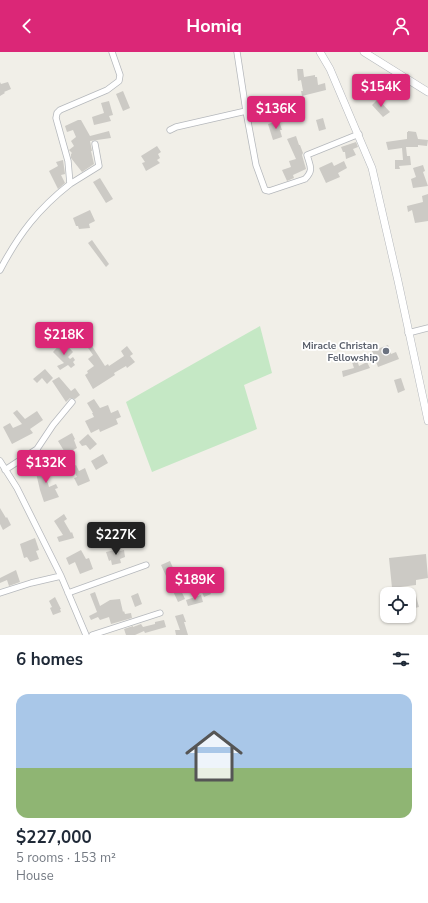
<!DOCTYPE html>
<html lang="en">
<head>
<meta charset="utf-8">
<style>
  :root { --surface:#fff; --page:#f6f6f7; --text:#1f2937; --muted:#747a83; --accent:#db2777 }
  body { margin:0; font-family:"Nunito Sans",sans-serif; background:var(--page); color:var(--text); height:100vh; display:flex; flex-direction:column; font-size:15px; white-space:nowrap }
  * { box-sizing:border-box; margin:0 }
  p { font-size:13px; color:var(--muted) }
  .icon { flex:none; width:22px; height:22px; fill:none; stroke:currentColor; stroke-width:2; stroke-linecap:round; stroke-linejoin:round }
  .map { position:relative; height:583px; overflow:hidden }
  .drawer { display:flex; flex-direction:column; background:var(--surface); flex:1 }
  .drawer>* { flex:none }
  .tools { position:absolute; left:380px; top:535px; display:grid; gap:8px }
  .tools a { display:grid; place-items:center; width:36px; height:36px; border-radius:8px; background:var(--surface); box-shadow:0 1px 3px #0004; font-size:20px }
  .price { position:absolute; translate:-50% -34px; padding:0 9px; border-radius:4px; background:var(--accent); color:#fff; font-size:13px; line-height:26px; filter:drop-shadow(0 1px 2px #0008) }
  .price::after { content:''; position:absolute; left:50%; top:24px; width:12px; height:9px; margin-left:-6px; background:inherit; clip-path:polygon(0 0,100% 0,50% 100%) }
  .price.on { background:#222; color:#fff }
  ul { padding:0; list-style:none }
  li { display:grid; align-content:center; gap:8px; height:212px; padding:0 16px }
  li span { display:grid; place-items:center; height:124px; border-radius:12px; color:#555 }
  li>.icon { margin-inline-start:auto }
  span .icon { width:72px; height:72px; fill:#fffc; stroke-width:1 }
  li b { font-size:17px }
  h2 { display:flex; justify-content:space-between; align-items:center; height:48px; padding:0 16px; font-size:17px }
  header { display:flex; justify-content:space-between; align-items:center; height:52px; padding:0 16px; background:var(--accent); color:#fff; font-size:18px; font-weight:700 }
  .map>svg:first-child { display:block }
  .green { fill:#c5e8c5 }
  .building { fill:#cccac5 }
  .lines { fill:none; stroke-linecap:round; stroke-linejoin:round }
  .minor-casing { stroke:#b5b8bc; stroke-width:7 }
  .tertiary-casing { stroke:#b5b8bc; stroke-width:8 }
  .minor { stroke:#fff; stroke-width:5.5 }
  .tertiary { stroke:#fff; stroke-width:7 }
  .worship-dot { fill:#6b7280; stroke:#fff; stroke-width:1.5 }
  .labels { text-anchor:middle; stroke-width:3.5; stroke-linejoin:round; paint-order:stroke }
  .worship-label { font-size:10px; font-weight:bold; fill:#5b616d; stroke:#fff; text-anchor:end }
</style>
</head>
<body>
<header><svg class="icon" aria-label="back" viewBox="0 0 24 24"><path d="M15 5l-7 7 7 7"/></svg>Homiq<svg class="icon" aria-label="person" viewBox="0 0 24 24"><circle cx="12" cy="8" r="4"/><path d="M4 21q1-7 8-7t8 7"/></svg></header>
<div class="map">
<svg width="428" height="583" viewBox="0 0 428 583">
  <rect width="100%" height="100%" fill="#f1efe8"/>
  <path class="green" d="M260 274 272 321 244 333 257 377 152 420 126 350Z"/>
  <path class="building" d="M297 17H303L304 25 315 23V25H317L318 33 325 31 326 38 302 44 301 39H303L301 28 298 29Z
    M0 30 1 32 8 30 11 37 4 40 5 41 0 44Z
    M123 39 130 56 123 59 116 42Z
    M378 47 390 60 383 65 372 53Z
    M109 49 113 63 109 64 111 69 94 73 92 65 104 61 101 51Z
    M323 66 326 77 319 79 316 68Z
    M78 68H81L90 84 109 79 111 86 90 89 92 99H91L94 112 82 120 71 106V102L72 101 69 98 74 94 71 89 76 85 73 78 67 80 65 74Z
    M279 69 282 78H280L282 85 273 88 268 72Z
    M408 79 416 80 418 87 428 88 427 94 418 93V95H406L407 104H410L411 113 399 114 400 117H395V108H403L402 96 388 98 386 90 407 87V80H408Z
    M296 84 299 93H300L303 101 302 103 306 117 293 123 294 126 287 129 282 118 291 115 289 109 296 107 287 87Z
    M356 90 358 95 353 97 356 103 346 107 345 100H343L341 95Z
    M157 94 161 100 158 102 160 106 157 108 160 111 146 119 142 111 145 110 141 104Z
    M63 108 65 122 61 123 65 131 58 137 49 119 58 114 56 110Z
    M344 109 347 116 338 121 340 125 326 131 319 116 332 110 334 114Z
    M423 113 425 119 423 120 428 134 413 136 411 127 416 125 413 116Z
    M100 126 113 147 106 151 93 130Z
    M428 142V169L415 171 412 158 408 160 407 154 423 150 422 144Z
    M90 158 95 169 89 172 90 176 79 177 78 174H76L73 166Z
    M92 188 109 212 106 215 88 191Z
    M63 289 73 300 68 305 70 307 73 305 75 308 73 310 75 313 71 316 68 313 60 318 57 314 64 311 53 300Z
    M90 291 105 314 108 312 109 314 124 304 121 299 127 294 133 302 130 304 135 310 127 316 126 314 114 321 115 323 93 337 85 323 88 321 87 319 94 314 88 307 93 303 86 293Z
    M388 293 391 302 396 300 399 307 378 315 372 299Z
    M355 302 359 314 367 310 370 316 343 325 342 319 354 316 350 304Z
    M45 317 53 326 47 332 42 326 37 331 33 327Z
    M59 325 71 339 75 336 80 343 75 347 70 346 66 350 52 329Z
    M401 326 405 338 398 341 394 328Z
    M94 347 100 356 108 353 111 361 118 358 121 365 116 367 118 372 100 380 99 377 91 381 85 369 94 365 92 361H93L87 351Z
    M17 358 25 367 37 359 43 368 30 377 33 381 12 392 3 375 10 371 13 376 22 372 13 361Z
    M72 381 75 387 74 388 77 396 66 402 58 389Z
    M88 382 97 392 90 398 86 393 82 394 79 390Z
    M103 402 108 411 96 418 91 409Z
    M47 411 48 417 44 418 49 435 56 432 58 436 55 437 59 445 44 450 40 438 36 421 39 420 37 413Z
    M76 413 79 419 85 416 90 429 78 434 74 426 77 425 72 415Z
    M0 456 6 466 7 465 11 473 3 478 0 472Z
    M64 462 67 467 64 469 71 481 72 480 74 486 59 490 57 485 63 483 54 469Z
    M35 486 39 498 36 499 39 507 30 510 27 505 24 506 20 492Z
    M119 497 120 499 124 498 125 505 120 507 121 511 112 513 111 508 109 509 106 500Z
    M81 498 86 507 89 506 93 517 80 522 75 510 69 513 66 506Z
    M426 502 428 526 416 528V533L392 536 389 506Z
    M170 509 177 525 181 523 184 530 178 532 185 547 178 550 161 513Z
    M16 518 20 530 9 534 7 528 0 531V526Z
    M203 518 205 522 202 523 211 542 204 545 194 522Z
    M95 540 100 554 110 548 120 547 123 560 124 559 125 562 131 561 132 566 111 572 109 565 100 568 98 565 91 568 89 564 97 560 90 542Z
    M138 541 142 552 135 555 131 544Z
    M201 543 203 550 188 554 186 548Z
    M416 544 419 555 411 557 409 545Z
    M55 545 61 557H60L61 560 53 563 50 556 52 555 49 549Z
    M183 562 186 570H184L188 583H176L175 578H180L175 564Z
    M164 568 166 575 145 581 144 579 135 583H126L124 577 133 574V575L141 572 143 575 155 572V570Z"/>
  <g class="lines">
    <defs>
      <path id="minor" d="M246 59 256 113 265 138 269 139 305 127C314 118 310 114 307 103L359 82
        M170 78 176 75 246 59 237 0
        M70 132 99 114 95 92
        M0 218C19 182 38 157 70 132L68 109 56 66 57 61 60 58 107 38 119 29 120 23 112 0
        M408 281 428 276
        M0 409 17 436 61 524 86 583
        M5 418 37 397 53 373 72 350
        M0 541 31 531 61 524
        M68 541 146 513
        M92 583 160 561"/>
      <path id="tertiary" d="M320 0 330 17 372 116 398 229 428 369
        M364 0 428 40"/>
    </defs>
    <use href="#minor" class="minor-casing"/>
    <use href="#tertiary" class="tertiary-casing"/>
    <use href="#minor" class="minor"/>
    <use href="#tertiary" class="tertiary"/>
  </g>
  <circle class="worship-dot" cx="386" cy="299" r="4"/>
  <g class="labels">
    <g class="worship-label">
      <text x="378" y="297">Miracle Christan<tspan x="378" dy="12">Fellowship</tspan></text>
    </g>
  </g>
</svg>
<div class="tools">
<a><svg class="icon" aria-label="locate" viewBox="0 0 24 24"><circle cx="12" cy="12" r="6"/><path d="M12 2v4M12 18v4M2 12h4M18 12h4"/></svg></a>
</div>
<b class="price" style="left:381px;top:56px">$154K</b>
<b class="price" style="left:276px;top:78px">$136K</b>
<b class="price" style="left:64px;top:304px">$218K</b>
<b class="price" style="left:46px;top:432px">$132K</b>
<b class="price on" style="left:116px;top:504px">$227K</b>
<b class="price" style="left:195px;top:549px">$189K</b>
</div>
<section class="drawer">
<h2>6 homes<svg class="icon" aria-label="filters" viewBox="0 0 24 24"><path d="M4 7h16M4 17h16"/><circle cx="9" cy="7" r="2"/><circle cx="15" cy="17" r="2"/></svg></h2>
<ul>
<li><span style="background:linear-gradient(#a9c7e8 60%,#8fb573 0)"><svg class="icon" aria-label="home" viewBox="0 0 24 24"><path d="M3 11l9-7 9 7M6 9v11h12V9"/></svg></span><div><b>$227,000</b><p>5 rooms · 153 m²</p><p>House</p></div></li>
</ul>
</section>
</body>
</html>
